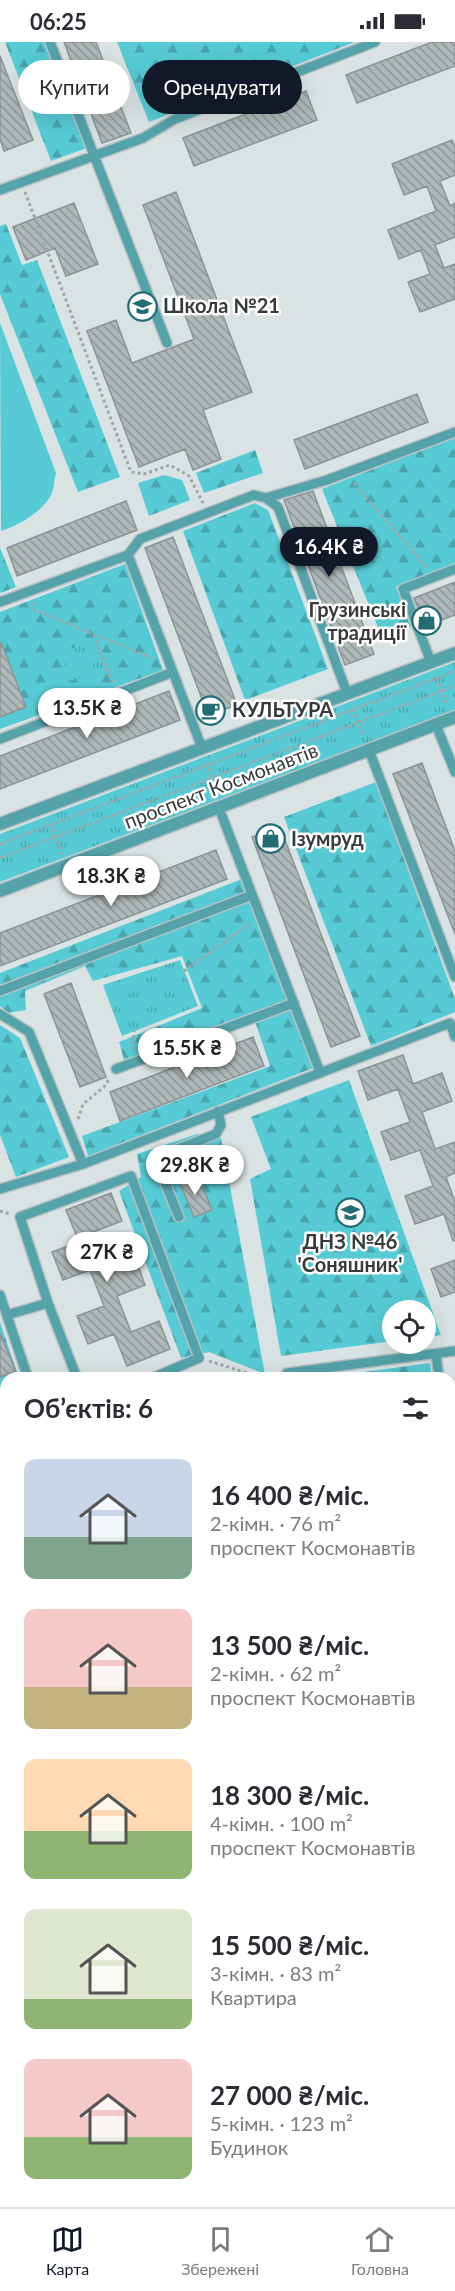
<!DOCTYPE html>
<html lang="uk">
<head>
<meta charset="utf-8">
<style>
  :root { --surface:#fff; --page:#f2f2f3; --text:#2b2b33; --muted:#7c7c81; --line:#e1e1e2; --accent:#111827 }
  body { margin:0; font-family:Lato,sans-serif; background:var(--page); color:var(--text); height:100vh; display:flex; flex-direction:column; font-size:22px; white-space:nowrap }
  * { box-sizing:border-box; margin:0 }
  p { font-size:20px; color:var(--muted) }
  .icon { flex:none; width:33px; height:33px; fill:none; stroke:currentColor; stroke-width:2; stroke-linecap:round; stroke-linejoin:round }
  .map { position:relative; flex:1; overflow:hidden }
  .drawer { position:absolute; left:0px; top:1330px; width:456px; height:836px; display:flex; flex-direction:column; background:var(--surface); border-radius:18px 18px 0 0; box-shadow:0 6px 24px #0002 }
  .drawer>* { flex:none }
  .guide { position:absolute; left:18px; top:18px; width:420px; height:54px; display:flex; gap:12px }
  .buttons { position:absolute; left:382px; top:1258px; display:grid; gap:12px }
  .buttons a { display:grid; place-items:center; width:54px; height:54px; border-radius:50%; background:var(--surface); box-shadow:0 6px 24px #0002; font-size:30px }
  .price { position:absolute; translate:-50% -51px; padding:0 14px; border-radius:21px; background:#fff; color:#222; font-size:20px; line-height:39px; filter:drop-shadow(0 2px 3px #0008) }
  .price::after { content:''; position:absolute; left:50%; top:36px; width:18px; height:14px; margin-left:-9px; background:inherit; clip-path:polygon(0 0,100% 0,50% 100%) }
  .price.on { background:var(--accent); color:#fff }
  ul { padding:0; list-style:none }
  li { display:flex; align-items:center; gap:18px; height:150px; padding:0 24px }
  li span { display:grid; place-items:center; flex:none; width:168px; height:120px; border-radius:12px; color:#555 }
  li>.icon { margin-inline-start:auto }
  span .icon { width:72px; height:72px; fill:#fffc; stroke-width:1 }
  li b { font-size:26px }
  h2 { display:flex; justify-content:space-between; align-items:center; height:72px; padding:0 24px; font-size:26px }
  .tag { padding:0 21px; border-radius:27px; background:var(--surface); box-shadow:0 6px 24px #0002; font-size:21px; line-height:54px }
  .tag.on { background:var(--accent); color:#fff }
  .status { display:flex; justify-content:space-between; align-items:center; height:42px; padding:0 30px; background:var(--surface); direction:ltr }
  .status svg { height:16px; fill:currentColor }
  .tabs { display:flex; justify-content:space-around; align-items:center; height:84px; border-top:2px solid var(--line); background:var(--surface); font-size:16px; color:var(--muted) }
  .tabs a { display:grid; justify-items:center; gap:3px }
  .tabs .on { color:var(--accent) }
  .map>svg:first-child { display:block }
  .grass { fill:#57cbd5 }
  .forest { fill:url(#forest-firs) }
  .park { fill:url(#park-tufts) }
  .building { fill:url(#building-back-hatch); stroke:#8b9495; stroke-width:1.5 }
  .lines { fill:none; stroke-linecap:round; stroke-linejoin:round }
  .lane-casing { stroke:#b8c1c1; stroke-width:12 }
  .street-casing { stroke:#b8c1c1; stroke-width:15 }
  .secondary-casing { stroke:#b8c1c1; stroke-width:15 }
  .path { stroke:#9ea6a6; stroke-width:3; stroke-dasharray:3 3; stroke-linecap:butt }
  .lane { stroke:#54a3aa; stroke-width:9 }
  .street { stroke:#54a3aa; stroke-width:12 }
  .secondary { stroke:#367d83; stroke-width:12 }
  .labels { text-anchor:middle; stroke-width:5; stroke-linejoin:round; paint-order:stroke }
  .poi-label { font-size:20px; font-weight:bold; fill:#363a3a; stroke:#fff; text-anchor:start }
  .street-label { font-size:20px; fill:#363a3a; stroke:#fff }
</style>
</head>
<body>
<div class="status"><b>06:25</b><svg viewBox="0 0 49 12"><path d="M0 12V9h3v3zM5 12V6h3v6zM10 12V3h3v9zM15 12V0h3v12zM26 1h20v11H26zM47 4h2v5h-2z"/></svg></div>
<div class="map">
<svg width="455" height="2165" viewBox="0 0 455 2165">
  <defs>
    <pattern id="forest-firs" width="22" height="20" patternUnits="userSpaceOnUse" patternTransform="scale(1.5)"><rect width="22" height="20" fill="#57cbd5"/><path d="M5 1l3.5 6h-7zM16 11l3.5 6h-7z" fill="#49a6ae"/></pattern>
    <pattern id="park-tufts" width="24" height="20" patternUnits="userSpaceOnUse" patternTransform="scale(1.5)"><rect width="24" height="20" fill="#57cbd5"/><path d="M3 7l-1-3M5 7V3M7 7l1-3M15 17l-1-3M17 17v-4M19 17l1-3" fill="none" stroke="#49a6ae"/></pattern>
    <pattern id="building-back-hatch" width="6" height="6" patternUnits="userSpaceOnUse" patternTransform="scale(1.5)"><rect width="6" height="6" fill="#afb8b8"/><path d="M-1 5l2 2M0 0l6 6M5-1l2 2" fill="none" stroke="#8f9797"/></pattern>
  </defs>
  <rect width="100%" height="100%" fill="#d9e3e3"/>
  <path class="grass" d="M0 281 56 431C54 437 54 445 52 451 43 470 19 483 1 489Z
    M450 1930H455V2001Z"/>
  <path class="forest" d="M5 0H47L87 106 51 119Z
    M117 0H355L149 80Z
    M6 182 22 223 37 218 120 435 78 450 0 252V184Z
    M455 395V522L396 545 411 585 383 598 322 447Z
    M255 408 263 431 204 451 196 431Z
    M164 433 182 438 190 458 149 474 138 441Z
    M255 461 268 468 328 627 245 658 183 489Z
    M0 506 16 545 0 551Z
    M125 522 163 628 0 687V570Z
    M376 740 455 957V970L371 1004 284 775Z
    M242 837 313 1026 88 1114 82 1094 270 1024 253 973 125 1021 119 1000 202 966 182 914 93 939 85 924 25 949 26 968 8 971 0 964V931Z
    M0 983 20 996 69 1115 16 1135 0 1093Z
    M349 1038 441 1293 426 1295V1269H393V1299L281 1314 250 1137 271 1127 251 1075Z
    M197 1092 221 1096 265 1332 209 1310 181 1316 119 1149 141 1135 137 1112Z
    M0 1280 19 1336H6V1418L0 1420Z
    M430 1321 432 1336H350L349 1332Z
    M6 1436V1608L0 1609V1438Z
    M450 1482 455 1522V1646L450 1647Z
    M0 1710H6V1748L0 1749Z
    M6 1858V1965L1 1966 0 1859Z
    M374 2160H437V2165H374Z"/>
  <path class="park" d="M94 598 105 626 71 639 60 611Z
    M455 620V668L0 840V792Z
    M180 918 198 964 122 994 103 943Z"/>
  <path class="building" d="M64 0H96L131 91 102 101Z
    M432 0H455V24L357 61 346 33Z
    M0 14 33 98 4 109 0 97Z
    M306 49 317 78 194 124 183 96Z
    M452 98 455 105V133L440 139 450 164 455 161V195L435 203 444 226 455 222V257L420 270 408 240 430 232 421 208 399 217 388 188 436 169 427 144 404 153 392 122Z
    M176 150 252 350 203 368 221 417 193 428 185 407 139 425 87 289 116 278 132 321 194 297 143 163Z
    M74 161 98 222 66 234 55 206 26 218 13 185Z
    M417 352 428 380 305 427 294 398Z
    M313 449 374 612 345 623 284 458Z
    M126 459 137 488 17 534 7 506Z
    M173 495 237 663 208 673 145 506Z
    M455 540V573L425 584 414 556Z
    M1 600 26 665 0 675V601Z
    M169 649 180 678 0 747V714Z
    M422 721 455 809V892L393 732Z
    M280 785 360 994 331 1005 252 795Z
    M216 808 227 837 0 924V891Z
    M71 941 106 1035 80 1045 44 952Z
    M253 995 264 1024 120 1079 110 1050Z
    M403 1013 413 1042 442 1031 452 1059 422 1070 435 1107 455 1100V1131L446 1135 455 1160V1198L453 1199 444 1172 415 1182 405 1154 433 1144 420 1108 391 1118 381 1090 410 1080 398 1047 368 1058 358 1029Z
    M197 1132 212 1168 194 1175 179 1139Z
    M111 1151 122 1179 93 1190 106 1225 135 1215 145 1243 117 1254 131 1290 159 1279 170 1307 127 1324 114 1292 88 1302 77 1274 104 1264 90 1228 63 1238 52 1210 79 1200 66 1168Z
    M455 1218V1250L441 1255 431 1227Z
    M0 1291 16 1329 0 1335Z"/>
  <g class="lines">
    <defs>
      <path id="lane" d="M50 0 167 301
        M0 148 143 96 175 77 375 0
        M266 456 327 438 455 390
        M128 513 202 706
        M0 560 128 513 140 497 254 453 266 456 278 465 347 651
        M431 620 403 547 455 527
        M436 683 455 730
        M0 697 173 630
        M369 708 455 935
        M219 766 320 1030
        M0 949 252 853
        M0 972 29 990 83 1122
        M116 1027 294 961
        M0 1147 83 1122 450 981 455 995
        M179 1175 155 1116 216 1092 221 1083 218 1069
        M0 1253 28 1336
        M7 1273 48 1261
        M436 1312 439 1336
        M77 1336 48 1261 20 1175 131 1134 199 1316 152 1336
        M287 1336V1331L455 1309
        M0 1428 6 1426
        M450 1429 455 1470
        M0 1616 6 1615
        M450 1884H455
        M0 1911H6
        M450 2154 455 2157
        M199 2160V2165
        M109 2165 186 2160"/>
      <path id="street" d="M0 782 455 611
        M0 849 455 675"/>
      <path id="secondary" d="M450 1710H455
        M450 1749H455
        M0 1764H6
        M0 1805 6 1804"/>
    </defs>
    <use href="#lane" class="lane-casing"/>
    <use href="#street" class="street-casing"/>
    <use href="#secondary" class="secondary-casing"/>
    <path class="path" d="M25 150 131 430 144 432 170 423 189 434 203 461
      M354 441 428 526
      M32 560 35 568 154 617
      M94 593 113 642
      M437 636 447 663
      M353 667 364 695
      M207 721 219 752
      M51 782 62 812
      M0 802 455 629
      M0 816 455 644
      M184 929 251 881
      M132 1008 134 989
      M78 1077 83 1062 104 1045 110 1036
      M0 1169 10 1172
      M209 1319 263 1336
      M450 1651 455 1650
      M0 1704H6
      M450 1774H455
      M450 1794 455 1793
      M0 1830 6 1829
      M0 1848H6
      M381 2160 387 2165
      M273 2165 277 2160"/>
    <use href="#lane" class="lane"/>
    <use href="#street" class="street"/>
    <use href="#secondary" class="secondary"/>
  </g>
  <defs>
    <symbol id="school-ring" viewBox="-11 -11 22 22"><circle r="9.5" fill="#fff" stroke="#226d73" stroke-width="1.5"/><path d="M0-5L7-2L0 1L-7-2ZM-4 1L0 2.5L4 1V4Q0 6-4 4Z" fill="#226d73"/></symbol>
    <symbol id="shop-ring" viewBox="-11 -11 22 22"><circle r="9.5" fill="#fff" stroke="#226d73" stroke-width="1.5"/><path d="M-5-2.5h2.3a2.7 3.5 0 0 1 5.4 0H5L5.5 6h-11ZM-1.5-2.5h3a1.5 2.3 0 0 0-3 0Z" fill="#226d73"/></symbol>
    <symbol id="cafe-ring" viewBox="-11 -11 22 22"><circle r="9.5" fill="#fff" stroke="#226d73" stroke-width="1.5"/><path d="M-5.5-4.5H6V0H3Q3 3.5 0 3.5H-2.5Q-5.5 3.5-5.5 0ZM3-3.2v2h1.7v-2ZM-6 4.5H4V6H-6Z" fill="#226d73"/></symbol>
  </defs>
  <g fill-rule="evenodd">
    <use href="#school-ring" x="126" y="248" width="33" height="33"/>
    <use href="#shop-ring" x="410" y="562" width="33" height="33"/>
    <use href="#cafe-ring" x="194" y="652" width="33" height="33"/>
    <use href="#shop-ring" x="254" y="780" width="33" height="33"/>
    <use href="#school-ring" x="334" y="1154" width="33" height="33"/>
  </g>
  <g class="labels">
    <g class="poi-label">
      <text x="163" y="271">Школа №21</text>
      <text x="406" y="575" text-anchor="end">Грузинські<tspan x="406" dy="23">традиції</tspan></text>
      <text x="232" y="675">КУЛЬТУРА</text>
      <text x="291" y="804">Ізумруд</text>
      <text x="350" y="1207" text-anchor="middle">ДНЗ №46<tspan x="350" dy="23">'Соняшник'</tspan></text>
    </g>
    <g class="street-label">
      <text transform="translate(221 744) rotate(-21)" y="7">проспект Космонавтів</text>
    </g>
  </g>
</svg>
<div class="buttons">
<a><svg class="icon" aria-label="locate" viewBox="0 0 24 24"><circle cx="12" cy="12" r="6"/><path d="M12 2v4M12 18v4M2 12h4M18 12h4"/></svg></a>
</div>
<b class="price on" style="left:329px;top:536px">16.4K ₴</b>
<b class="price" style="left:87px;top:697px">13.5K ₴</b>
<b class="price" style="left:111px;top:865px">18.3K ₴</b>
<b class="price" style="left:187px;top:1037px">15.5K ₴</b>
<b class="price" style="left:195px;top:1154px">29.8K ₴</b>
<b class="price" style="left:107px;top:1241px">27K ₴</b>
<div class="guide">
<a class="tag">Купити</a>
<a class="tag on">Орендувати</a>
</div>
<section class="drawer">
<h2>Об’єктів: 6<svg class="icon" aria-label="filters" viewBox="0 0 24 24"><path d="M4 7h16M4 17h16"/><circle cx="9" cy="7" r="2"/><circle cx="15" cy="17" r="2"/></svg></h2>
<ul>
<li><span style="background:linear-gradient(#c9d6e8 65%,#7fa58c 0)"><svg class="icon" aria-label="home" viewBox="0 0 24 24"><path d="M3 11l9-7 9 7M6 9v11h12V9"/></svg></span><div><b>16 400 ₴/міс.</b><p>2-кімн. · 76 m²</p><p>проспект Космонавтів</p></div></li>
<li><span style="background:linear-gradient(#f6c9c9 65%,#c2b280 0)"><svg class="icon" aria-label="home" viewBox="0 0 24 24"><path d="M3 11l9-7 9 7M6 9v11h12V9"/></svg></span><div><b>13 500 ₴/міс.</b><p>2-кімн. · 62 m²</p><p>проспект Космонавтів</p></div></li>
<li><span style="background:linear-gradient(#ffd9b3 60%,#8fb573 0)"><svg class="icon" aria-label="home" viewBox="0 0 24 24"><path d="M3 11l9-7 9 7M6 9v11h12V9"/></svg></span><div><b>18 300 ₴/міс.</b><p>4-кімн. · 100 m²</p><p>проспект Космонавтів</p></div></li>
<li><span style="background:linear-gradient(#dfe7d0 75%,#8fb573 0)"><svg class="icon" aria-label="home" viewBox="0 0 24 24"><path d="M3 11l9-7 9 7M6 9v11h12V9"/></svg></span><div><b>15 500 ₴/міс.</b><p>3-кімн. · 83 m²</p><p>Квартира</p></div></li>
<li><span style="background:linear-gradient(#f6c9c9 65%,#8fb573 0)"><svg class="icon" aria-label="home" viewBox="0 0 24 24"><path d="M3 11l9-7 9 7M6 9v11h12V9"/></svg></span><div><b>27 000 ₴/міс.</b><p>5-кімн. · 123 m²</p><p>Будинок</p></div></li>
</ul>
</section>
</div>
<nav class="tabs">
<a class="on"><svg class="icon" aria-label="map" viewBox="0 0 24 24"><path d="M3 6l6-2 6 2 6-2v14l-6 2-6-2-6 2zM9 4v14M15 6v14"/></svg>Карта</a>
<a><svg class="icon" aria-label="saved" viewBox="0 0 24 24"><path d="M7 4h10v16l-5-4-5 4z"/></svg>Збережені</a>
<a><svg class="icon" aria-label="home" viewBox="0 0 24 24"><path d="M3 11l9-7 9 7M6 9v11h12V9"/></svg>Головна</a>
</nav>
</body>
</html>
